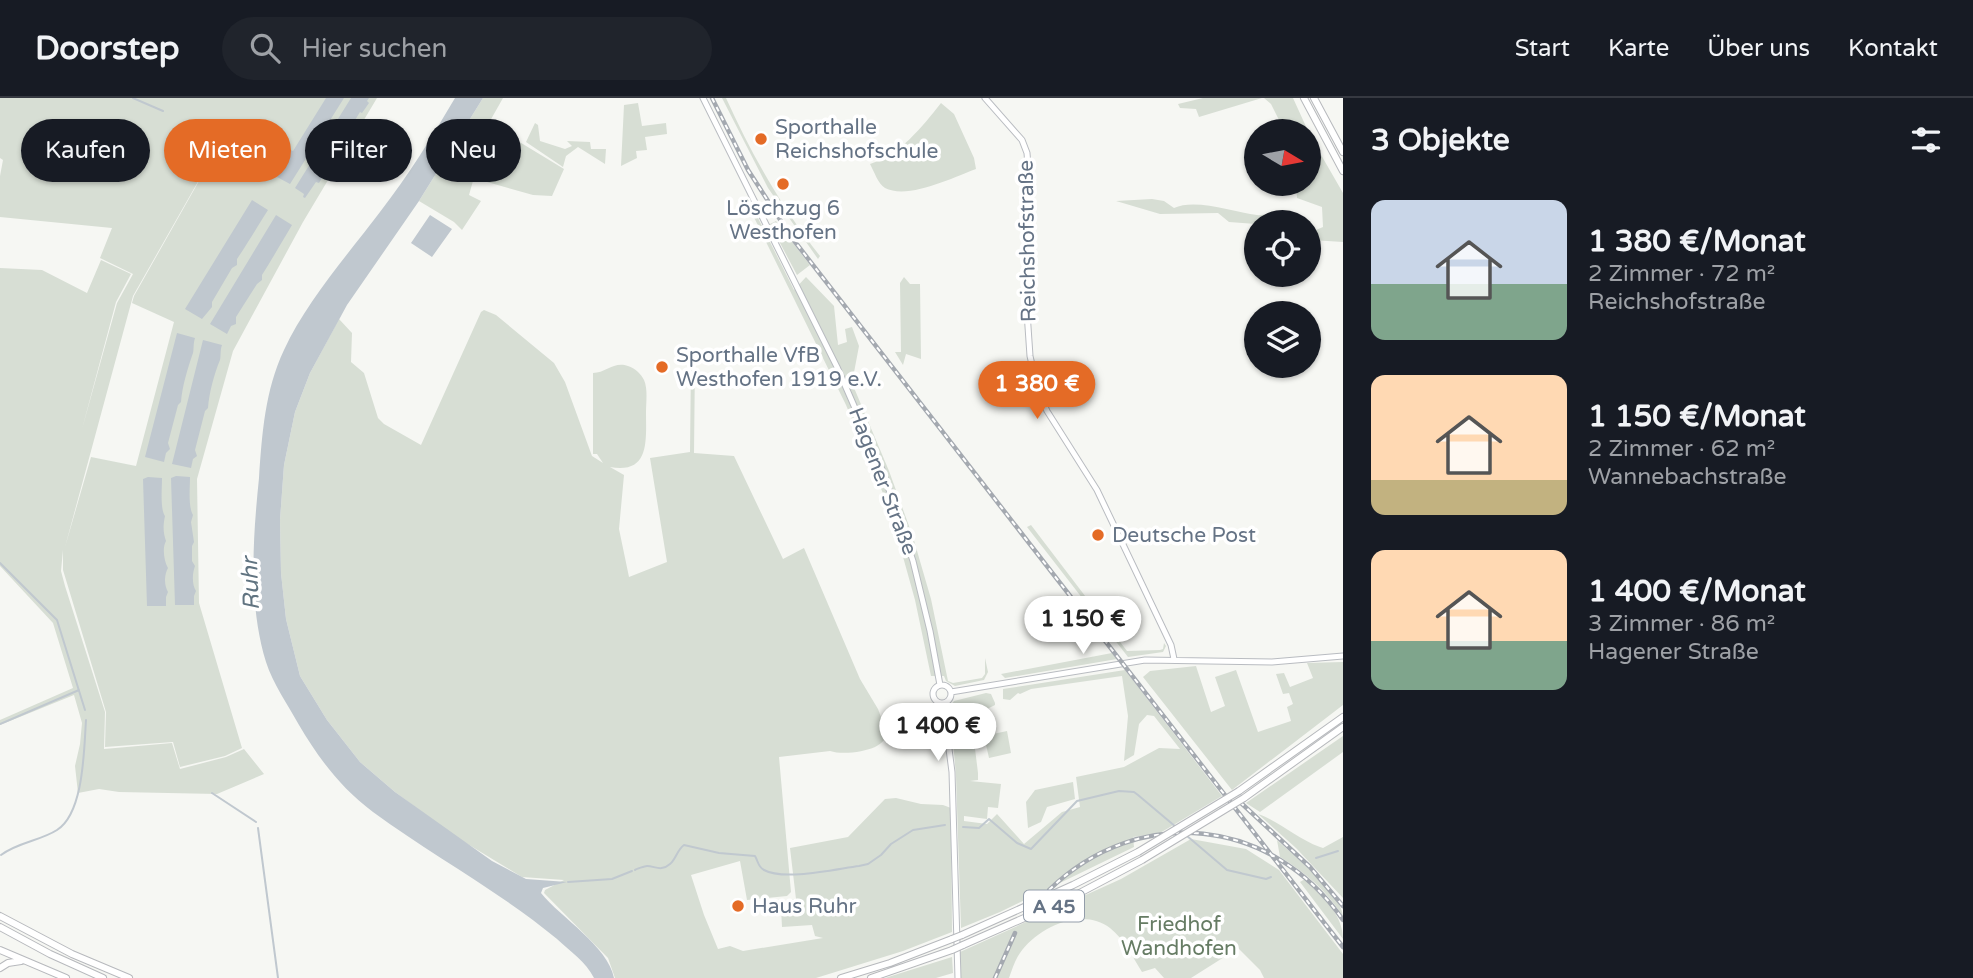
<!DOCTYPE html>
<html lang="de">
<head>
<meta charset="utf-8">
<style>
  :root { --surface:#171b24; --page:#20242c; --text:#f1f3f6; --muted:#9ea1a6; --line:#363941; --accent:#e46b26 }
  body { margin:0; font-family:"Varela Round",sans-serif; background:var(--page); color:var(--text); height:100vh; display:flex; flex-direction:column; font-size:26px; white-space:nowrap }
  * { box-sizing:border-box; margin:0 }
  p { font-size:23px; color:var(--muted) }
  .icon { flex:none; width:38px; height:38px; fill:none; stroke:currentColor; stroke-width:2; stroke-linecap:round; stroke-linejoin:round }
  .map { position:relative; flex:1; overflow:hidden }
  .details { display:flex; flex-direction:column; background:var(--surface); width:630px }
  .details>* { flex:none }
  .hud { position:absolute; left:21px; top:21px; width:665px; height:63px; display:flex; gap:14px }
  .needle { width:46px; rotate:100deg }
  .fabs { position:absolute; left:1244px; top:21px; display:grid; gap:14px }
  .fabs a { display:grid; place-items:center; width:77px; height:77px; border-radius:50%; background:var(--surface); box-shadow:0 2px 5px #0004; font-size:35px }
  .price { position:absolute; translate:-50% -60px; padding:0 16px; border-radius:24px; background:#fff; color:#222; font-size:23px; line-height:46px; filter:drop-shadow(0 2px 4px #0008) }
  .price::after { content:''; position:absolute; left:50%; top:42px; width:21px; height:16px; margin-left:-10px; background:inherit; clip-path:polygon(0 0,100% 0,50% 100%) }
  .price.selected { background:var(--accent); color:#fff }
  ul { padding:0; list-style:none }
  li { display:flex; align-items:center; gap:21px; height:175px; padding:0 28px }
  li span { display:grid; place-items:center; flex:none; width:196px; height:140px; border-radius:14px; color:#555 }
  li>.icon { margin-inline-start:auto }
  span .icon { width:84px; height:84px; fill:#fffc; stroke-width:1 }
  li b { font-size:30px }
  h2 { display:flex; justify-content:space-between; align-items:center; height:84px; padding:0 28px; font-size:30px }
  .tag { padding:0 24px; border-radius:32px; background:var(--surface); box-shadow:0 2px 5px #0004; font-size:24px; line-height:63px }
  .tag.selected { background:var(--accent); color:#fff }
  header { display:flex; align-items:center; gap:42px; box-sizing:border-box; height:98px; padding:0 35px; background:var(--surface); border-bottom:2px solid var(--line) }
  header strong { font-size:33px }
  nav { display:flex; gap:38px; margin-inline-start:auto; font-size:24px }
  .search { width:490px; height:63px; background:var(--page); display:flex; align-items:center; gap:18px; box-sizing:border-box; padding:0 24px; border-radius:38px; color:var(--muted); font-size:26px }
  main { display:flex; flex:1; min-height:0 }
  .map>svg:first-child { display:block }
  .green { fill:#d7ded4; fill-rule:evenodd }
  .water { fill:#c0c8cf }
  .lines { fill:none; stroke-linecap:round; stroke-linejoin:round }
  .stream { stroke:#c0c8cf; stroke-width:2 }
  .secondary-casing { stroke:#b9bcc1; stroke-width:7 }
  .highway-casing { stroke:#b7b9bd; stroke-width:8 }
  .secondary { stroke:#fff; stroke-width:5 }
  .highway { stroke:#fff; stroke-width:6 }
  .rail-casing { stroke:#a4a9b0; stroke-width:4.5 }
  .rail { stroke:#fff; stroke-width:2; stroke-dasharray:5; stroke-linecap:butt }
  .highway-bridge-casing { stroke:#b7b9bd; stroke-width:8; stroke-linecap:butt }
  .highway-bridge { stroke:#fff; stroke-width:6 }
  .poi-dot { fill:#e46b26; stroke:#fff; stroke-width:2.5 }
  .labels { text-anchor:middle; stroke-width:7; stroke-linejoin:round; paint-order:stroke }
  .shield { fill:#fff; stroke:#939daa; stroke-width:2 }
  .shield-label { font-size:19px; font-weight:bold; fill:#657385 }
  .poi-label { font-size:21px; fill:#657385; stroke:#fff; text-anchor:start }
  .street-label { font-size:21px; fill:#657385; stroke:#fff }
  .park-label { font-size:21px; fill:#667c64; stroke:#fff }
  .water-label { font-size:23px; font-style:italic; fill:#617481; stroke:#fff }
</style>
</head>
<body>
<header>
<strong>Doorstep</strong>
<div class="search"><svg class="icon" aria-label="search" viewBox="0 0 24 24"><circle cx="10" cy="10" r="6"/><path d="M15 15l6 6"/></svg>Hier suchen</div>
<nav><a>Start</a><a>Karte</a><a>Über uns</a><a>Kontakt</a></nav>
</header>
<main>
<div class="map">
<svg width="1343" height="880" viewBox="0 0 1343 880">
  <rect width="100%" height="100%" fill="#f6f7f3"/>
  <path class="green" d="M0 0H377L303 124 233 253 197 381 199 505 242 650 225 658 180 669 173 644 105 649 106 614 63 472V452L61 473 65 488 105 614 104 651 172 645 180 671 226 659 244 651 264 676 217 696 119 694 99 691 78 695 75 668 80 646 82 625 74 597 0 627V622L73 590 53 525 0 468V170L42 172 87 195 101 162 131 176 116 204 82 331 117 205 133 176 100 160 112 130 0 119V78L3 62 0 60ZM208 66 213 69 208 67 134 198 132 205 174 224 136 368 91 359 65 449 133 198Z
    M483 0H503L490 23 469 97 481 103 462 132 454 124 419 103Z
    M722 0H726C752 57 781 109 820 158L818 161 768 90Z
    M1203 0H1262L1199 19 1196 11 1180 10 1178 6Z
    M1264 0H1293L1308 33H1293L1279 22 1271 6Z
    M638 5 642 28 666 25 667 36 645 39 647 52 636 53 637 60 621 68 624 7Z
    M941 5 954 16 974 60 976 71C954 79 908 102 885 90 878 86 874 73 870 66 900 57 922 29 941 5Z
    M535 25 538 27 540 43 565 51 572 48 567 43 590 44 591 51H606L605 66 578 49 566 58 563 69 526 44Z
    M498 31 564 71 552 98 533 97 480 82C478 66 488 43 498 31Z
    M1309 36 1343 95V144L1312 142 1311 134 1323 129 1322 109 1297 100 1296 86H1309Z
    M748 100 794 192 806 179 834 208 838 247 847 244 845 231 852 229 859 248 852 285 889 373 913 439 931 501 948 583 953 585 982 580 985 576V560L988 574 984 582 955 588 946 583 944 578H931L915 502 890 412 846 307 745 101Z
    M1152 101 1164 103 1174 110C1195 100 1234 114 1257 117 1263 118 1268 115 1274 115 1279 116 1284 120 1288 124H1256V126L1229 124 1218 115 1160 116 1116 103Z
    M776 123 810 167 797 177 770 126Z
    M904 179 910 186H920L921 261 906 256 903 267 895 254H901L900 185Z
    M484 212 496 217 554 265 565 284 592 358 603 365 597 356H593V275C606 275 614 263 628 268 635 270 641 276 644 282 648 291 646 304 646 314 646 343 650 376 610 369L624 377 619 431 629 479 667 464 650 360 690 354 691 264 695 262 694 355 734 358 783 461 804 450 860 581 878 611 888 638C885 641 880 647 875 649 864 654 842 657 830 653L779 659 791 794 787 798 747 802 740 763 691 777 704 817 718 851 730 848 743 853 823 840 815 838 812 827 782 829 781 810 771 811V805L796 801 790 750 848 739 885 701 896 700 921 706 943 707 951 710 952 834 903 853 816 880H615L608 860 544 795 545 792 564 782 522 779 456 739 395 694 360 664 327 622 300 578 286 521 281 475 280 422 284 367 295 314 310 275 339 221 352 235 351 264 364 275 378 320 384 326 421 347 481 214Z
    M1031 427 1127 553 1160 552 1163 551 1164 545 1166 548 1163 554 1128 559 1027 429Z
    M1112 555 1117 561 1005 580 1001 576Z
    M1343 564V607L1232 692 1143 579 1150 573 1196 568 1211 614 1225 608 1215 579 1236 572 1258 634 1291 623 1287 609 1293 606 1289 595 1283 596 1276 576 1284 575 1290 589 1313 580 1307 565Z
    M1125 572 1222 698 1160 735 1133 739 1134 749 1000 814 961 830 956 678 950 609 954 603 986 595 991 596 995 605V607L977 616 972 626 978 675V682L970 683 1001 686 998 710 988 709 987 721 964 718V723L987 726 997 716 1024 746 1062 714 1080 709 1076 679 1124 669 1159 650 1180 651 1154 618 1147 617 1139 626 1134 657 1124 663 1128 618 1122 578 1031 591 1020 596 1018 595 1010 602 1003 601V591Z
    M1007 633 1011 655 989 660 984 638Z
    M1343 638V654L1260 714 1246 705Z
    M1073 684 1075 701 1047 709 1041 724 1028 730 1026 704 1035 692Z
    M1258 716C1279 723 1296 740 1320 749L1323 750 1343 739V800L1296 750Z
    M1191 741 1246 751 1279 772 1343 856V880H1264L1260 872 1233 845 1227 851 1229 856 1191 880H1164L1155 870 1142 874C1132 858 1124 841 1110 830 1082 808 1037 830 1020 855 1015 862 1012 872 1009 880H961L960 854 1121 781Z
    M1277 742C1294 758 1343 796 1343 819 1327 793 1306 775 1280 759Z
    M1305 781C1322 798 1343 816 1343 841L1300 784Z
    M952 859 953 875 936 880H885Z"/>
  <path class="water" d="M326 0H344L290 86 277 79 286 64 283 62 290 52 293 53Z
    M351 0H369L367 3 369 5 362 15 360 14 324 73 325 75 319 85 316 84 305 100 303 99 304 96 295 90Z
    M455 0H483L419 103 347 207 310 275 295 314 284 367 280 422 281 475 286 521 300 578 327 622 360 664 395 694 492 763 526 781 567 784 543 790 541 795C561 820 608 848 614 880H594C586 864 570 853 557 841 499 793 433 758 373 714 341 690 319 661 299 627 288 607 273 586 266 564 248 506 253 439 259 380 262 336 265 292 284 252 306 204 349 155 380 114 408 78 432 39 455 0Z
    M252 102 268 112C259 126 249 143 237 161V167L232 170 212 204V209L202 221 185 211Z
    M276 117 292 127C283 142 274 158 262 177V182L257 186 236 219V226L231 228 227 236 210 226Z
    M430 117 452 131 432 159 411 145Z
    M177 235 195 240C193 246 194 252 193 255 188 269 182 289 181 304L178 307 168 345 170 351 166 355 164 364 145 359Z
    M203 242 222 247C220 252 221 259 220 262 214 276 209 296 208 310L205 313 195 352 197 358 193 361 191 370 172 366Z
    M176 378 190 379C190 389 188 409 193 417L191 424 194 444 192 448V463L195 468C192 476 192 487 196 493L194 498V507H175L171 380Z
    M148 379 162 380C162 390 160 411 165 418 163 427 163 435 166 443 162 450 164 463 168 470 164 477 164 487 168 494L166 499V508H147L143 381Z"/>
  <g class="lines">
    <path class="stream" d="M133 0 163 13
      M0 465 57 522 85 612
      M0 626 79 592
      M212 695 256 724
      M963 729 979 730 989 721 1017 745 1031 751 1077 703 1119 693 1134 694 1138 697 1176 729
      M258 730 278 880
      M1180 732 1227 772 1266 781 1271 779
      M1 757C18 744 40 743 57 732 84 715 84 651 86 622
      M1316 760 1338 753
      M635 772C636 771 645 768 647 768 655 768 661 774 670 766 676 761 677 752 684 747L719 755 755 758C758 763 758 769 764 772 784 783 836 771 859 768L868 766 881 757 891 746 913 732 945 727
      M568 784 612 781 632 773"/>
    <defs>
      <path id="secondary" d="M703 0 837 269 883 374 913 463 930 533 940 587
        M985 0 1022 42 1027 55 1030 92 1027 214 1030 258 1038 293 1047 313 1097 392 1171 547 1174 561
        M933 596a9 9 0 1 1 18 0a9 9 0 1 1-18 0Z
        M951 594 1145 562 1272 564 1343 558
        M943 605 952 674 958 880"/>
      <path id="highway" d="M1304 0 1343 73
        M1314 0 1343 54
        M1239 693 1343 619
        M1244 700 1343 629
        M0 818 72 856 129 880
        M0 829 50 856 103 880
        M962 837 1073 787 1138 754
        M963 847 1074 798 1142 762
        M0 852 66 880
        M0 870 8 865 21 863
        M841 880 890 865 952 841
        M871 880 952 852"/>
    </defs>
    <use href="#secondary" class="secondary-casing"/>
    <use href="#highway" class="highway-casing"/>
    <use href="#secondary" class="secondary"/>
    <use href="#highway" class="highway"/>
    <defs>
      <path id="rail" d="M712 0 748 72 792 140 1343 849
        M1240 704 1310 769 1343 808
        M1049 792C1139 705 1272 719 1343 822
        M995 880 1015 835"/>
    </defs>
    <use href="#rail" class="rail-casing"/>
    <use href="#rail" class="rail"/>
    <defs>
      <path id="highway-bridge" d="M1138 754 1239 693
        M1142 762 1244 700
        M952 841 962 837
        M952 852 963 847"/>
    </defs>
    <use href="#highway-bridge" class="highway-bridge-casing"/>
    <use href="#highway-bridge" class="highway-bridge"/>
  </g>
  <g class="poi-dot">
    <circle cx="761" cy="41" r="7"/>
    <circle cx="783" cy="86" r="7"/>
    <circle cx="662" cy="269" r="7"/>
    <circle cx="1098" cy="437" r="7"/>
    <circle cx="738" cy="808" r="7"/>
  </g>
  <g class="labels">
    <rect class="shield" x="1024" y="792.5" width="60" height="31" rx="5"/>
    <g class="shield-label">
      <text x="1054" y="815">A 45</text>
    </g>
    <g class="poi-label">
      <text x="775" y="36">Sporthalle<tspan x="775" dy="24">Reichshofschule</tspan></text>
      <text x="783" y="117" text-anchor="middle">Löschzug 6<tspan x="783" dy="24">Westhofen</tspan></text>
      <text x="676" y="264">Sporthalle VfB<tspan x="676" dy="24">Westhofen 1919 e.V.</tspan></text>
      <text x="1112" y="444">Deutsche Post</text>
      <text x="752" y="815">Haus Ruhr</text>
    </g>
    <g class="street-label">
      <text transform="translate(1027 143) rotate(-91)" y="7">Reichshofstraße</text>
      <text transform="translate(883 383) rotate(69)" y="7">Hagener Straße</text>
    </g>
    <g class="park-label">
      <text x="1179" y="833">Friedhof<tspan x="1179" dy="24">Wandhofen</tspan></text>
    </g>
    <g class="water-label">
      <text transform="translate(250 486) rotate(-92)" y="8">Ruhr</text>
    </g>
  </g>
</svg>
<div class="fabs">
<a><svg class="needle" viewBox="-14 -14 28 28"><path d="M0-13l5 13h-10z" fill="#e53935"/><path d="M0 13l5-13h-10z" fill="#9ea1a6"/></svg></a>
<a><svg class="icon" aria-label="locate" viewBox="0 0 24 24"><circle cx="12" cy="12" r="6"/><path d="M12 2v4M12 18v4M2 12h4M18 12h4"/></svg></a>
<a><svg class="icon" aria-label="layers" viewBox="0 0 24 24"><path d="M12 4l9 5-9 5-9-5zM3 14l9 5 9-5"/></svg></a>
</div>
<b class="price selected" style="left:1037px;top:323px">1 380 €</b>
<b class="price" style="left:1083px;top:558px">1 150 €</b>
<b class="price" style="left:938px;top:665px">1 400 €</b>
<div class="hud">
<a class="tag">Kaufen</a>
<a class="tag selected">Mieten</a>
<a class="tag">Filter</a>
<a class="tag">Neu</a>
</div>
</div>
<section class="details">
<h2>3 Objekte<svg class="icon" aria-label="filters" viewBox="0 0 24 24"><path d="M4 7h16M4 17h16"/><circle cx="9" cy="7" r="2"/><circle cx="15" cy="17" r="2"/></svg></h2>
<ul>
<li><span style="background:linear-gradient(#c9d6e8 60%,#7fa58c 0)"><svg class="icon" aria-label="home" viewBox="0 0 24 24"><path d="M3 11l9-7 9 7M6 9v11h12V9"/></svg></span><div><b>1 380 €/Monat</b><p>2 Zimmer · 72 m²</p><p>Reichshofstraße</p></div></li>
<li><span style="background:linear-gradient(#ffd9b3 75%,#c2b280 0)"><svg class="icon" aria-label="home" viewBox="0 0 24 24"><path d="M3 11l9-7 9 7M6 9v11h12V9"/></svg></span><div><b>1 150 €/Monat</b><p>2 Zimmer · 62 m²</p><p>Wannebachstraße</p></div></li>
<li><span style="background:linear-gradient(#ffd9b3 65%,#7fa58c 0)"><svg class="icon" aria-label="home" viewBox="0 0 24 24"><path d="M3 11l9-7 9 7M6 9v11h12V9"/></svg></span><div><b>1 400 €/Monat</b><p>3 Zimmer · 86 m²</p><p>Hagener Straße</p></div></li>
</ul>
</section>
</main>
</body>
</html>
